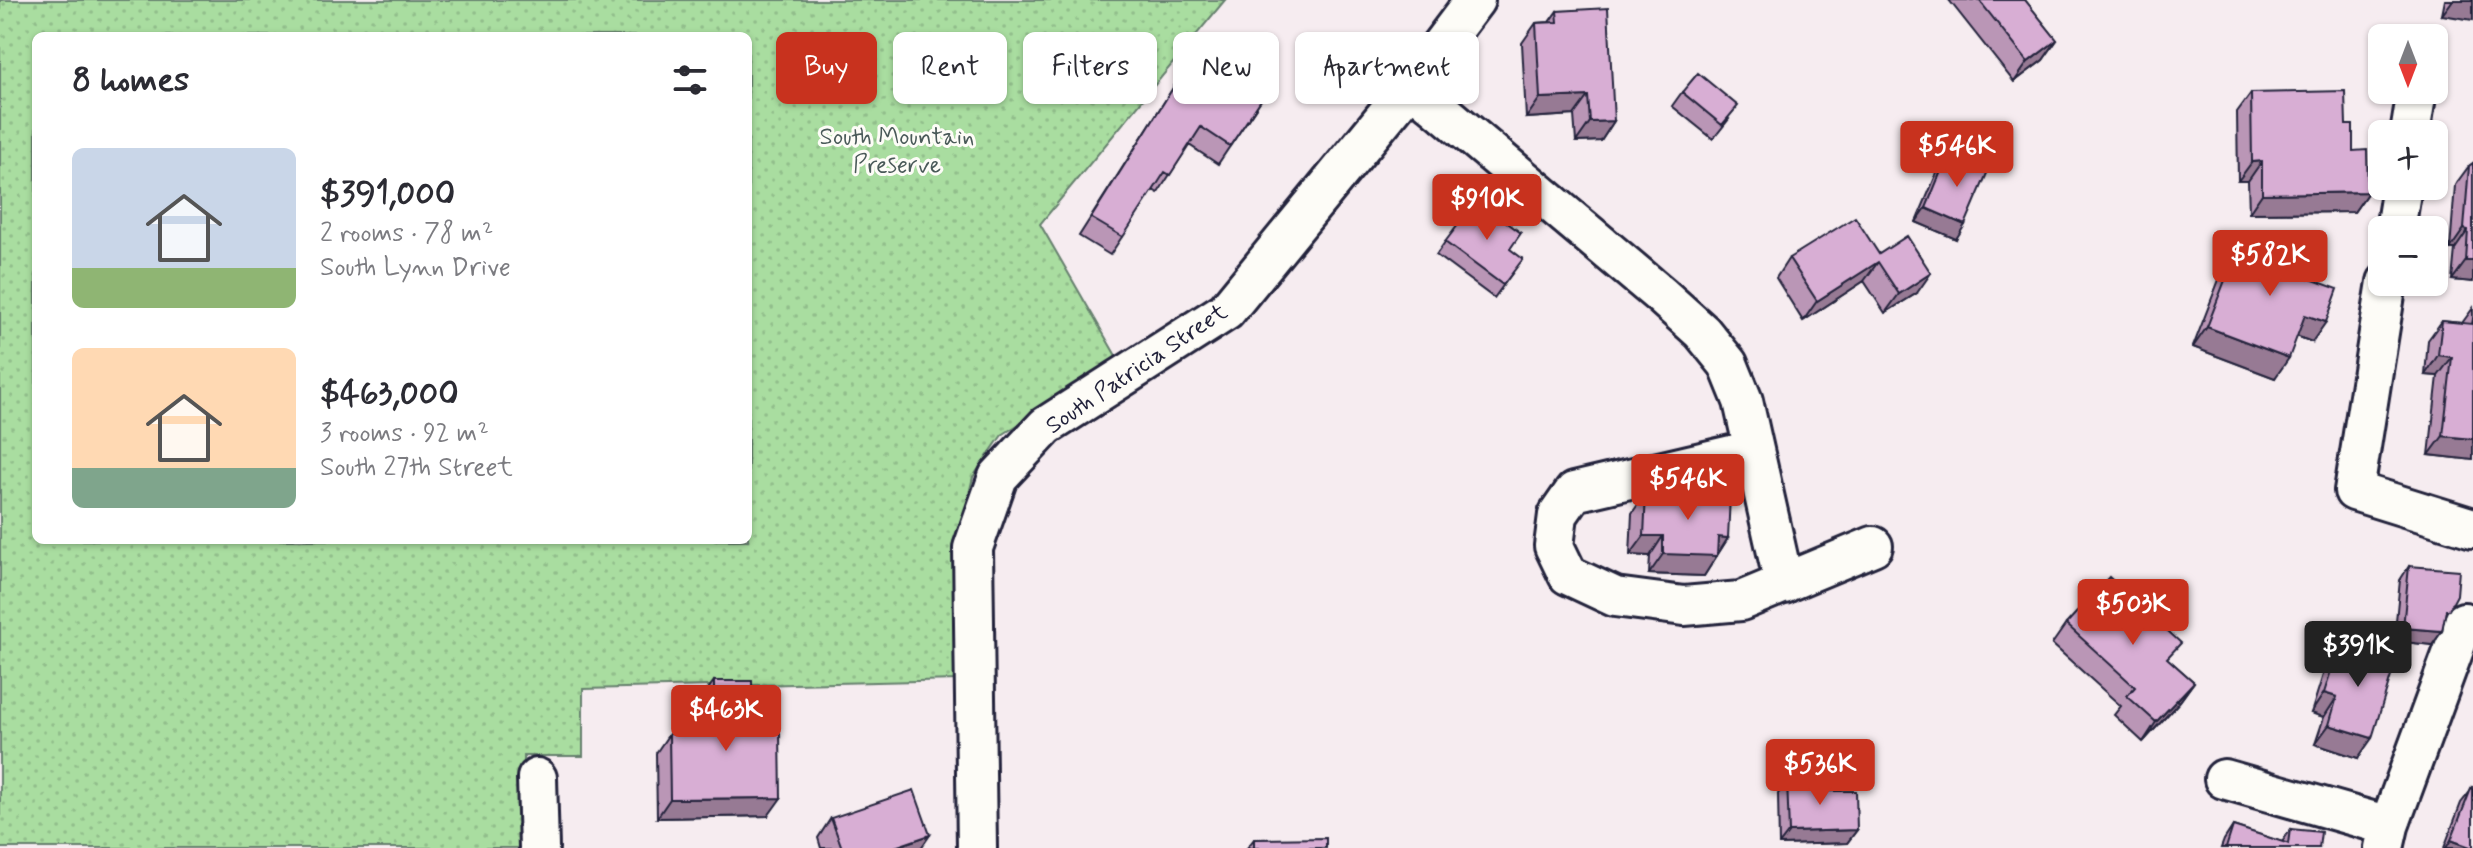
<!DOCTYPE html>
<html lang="en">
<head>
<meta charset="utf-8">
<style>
  :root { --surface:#fff; --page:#f7f7f7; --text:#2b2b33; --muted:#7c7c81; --accent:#c8321e }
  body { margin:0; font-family:Mynerve,sans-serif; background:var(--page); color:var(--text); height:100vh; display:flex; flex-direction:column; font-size:30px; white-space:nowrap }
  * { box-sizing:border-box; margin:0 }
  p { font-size:26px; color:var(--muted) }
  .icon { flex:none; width:44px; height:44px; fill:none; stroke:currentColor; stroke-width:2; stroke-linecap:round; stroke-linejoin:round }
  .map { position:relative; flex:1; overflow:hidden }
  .drawer { position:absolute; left:32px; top:32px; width:720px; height:512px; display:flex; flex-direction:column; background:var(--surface); border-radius:12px; box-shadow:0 2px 6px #0004 }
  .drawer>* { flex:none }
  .guide { position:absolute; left:776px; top:32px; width:760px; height:72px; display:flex; gap:16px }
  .needle { width:52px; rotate:180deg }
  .buttons { position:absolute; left:2368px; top:24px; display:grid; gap:16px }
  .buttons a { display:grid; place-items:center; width:80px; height:80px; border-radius:12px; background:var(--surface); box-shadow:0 2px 6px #0004; font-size:40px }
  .price { position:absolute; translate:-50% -68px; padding:0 18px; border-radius:8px; background:var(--accent); color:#fff; font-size:26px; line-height:52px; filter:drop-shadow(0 2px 4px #0008) }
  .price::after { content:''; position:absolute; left:50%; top:48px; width:24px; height:18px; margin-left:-12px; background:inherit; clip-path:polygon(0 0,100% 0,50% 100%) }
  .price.current { background:#222; color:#fff }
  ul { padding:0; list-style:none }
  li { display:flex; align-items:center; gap:24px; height:200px; padding:0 40px }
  li span { display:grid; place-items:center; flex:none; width:224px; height:160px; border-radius:12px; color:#555 }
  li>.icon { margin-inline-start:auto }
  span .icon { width:96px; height:96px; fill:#fffc; stroke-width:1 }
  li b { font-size:34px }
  h2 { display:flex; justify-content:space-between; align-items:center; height:96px; padding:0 40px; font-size:34px }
  .pill { padding:0 28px; border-radius:12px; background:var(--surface); box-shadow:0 2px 6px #0004; font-size:28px; line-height:72px }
  .pill.current { background:var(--accent); color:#fff }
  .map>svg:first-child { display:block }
  .grass { fill:url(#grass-dots); stroke:#66806e; stroke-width:2; fill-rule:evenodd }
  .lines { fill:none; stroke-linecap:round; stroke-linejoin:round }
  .minor-casing { stroke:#22223b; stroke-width:44 }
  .minor { stroke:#fdfcf7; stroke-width:38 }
  .wall { fill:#ba96b6; stroke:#22223b; stroke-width:2 }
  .shaded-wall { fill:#977a94; stroke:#22223b; stroke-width:2 }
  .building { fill:#d8aed4; stroke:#22223b; stroke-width:2 }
  .labels { text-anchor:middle; stroke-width:6; stroke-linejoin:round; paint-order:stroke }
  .park-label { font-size:24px; fill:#4a5a59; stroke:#fdfcf7 }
  .street-label { font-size:24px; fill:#22223b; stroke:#fdfcf7 }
</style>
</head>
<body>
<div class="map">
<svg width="2473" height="848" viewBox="0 0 2473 848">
  <defs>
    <pattern id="grass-dots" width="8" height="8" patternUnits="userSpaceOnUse" patternTransform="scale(2)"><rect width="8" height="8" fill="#a9dda0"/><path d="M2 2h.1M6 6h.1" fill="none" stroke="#91bd8b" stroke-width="1.8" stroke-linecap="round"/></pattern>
  </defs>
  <rect width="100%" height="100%" fill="#f6ecf0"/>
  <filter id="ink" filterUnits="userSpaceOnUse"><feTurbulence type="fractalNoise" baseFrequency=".0125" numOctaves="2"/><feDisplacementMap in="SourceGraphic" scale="16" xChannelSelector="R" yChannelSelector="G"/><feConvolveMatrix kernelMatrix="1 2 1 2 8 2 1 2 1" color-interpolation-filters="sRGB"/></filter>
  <g filter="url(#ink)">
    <path class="grass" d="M0 0H1225L1040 224 1119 361 1002 435 973 477 957 544 958 680 583 689V756H524V848H0ZM36 36H748V540H36Z"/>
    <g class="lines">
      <defs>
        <path id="minor" d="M1411 85 1662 296 1702 332 1728 364 1743 401 1784 584
          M2410 134 2417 90
          M2395 230 2402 186
          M2387 282 2354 491 2473 528
          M1753 450 1574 492 1558 515 1554 546 1568 575 1615 597 1684 606 1741 601 1873 546
          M537 778 539 848
          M2224 779 2389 826
          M977 848 973 548 998 477 1046 426 1226 311 1411 85 1475 0
          M2384 848 2389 826 2464 622"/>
      </defs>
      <use href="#minor" class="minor-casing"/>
      <use href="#minor" class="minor"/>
    </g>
    <path class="wall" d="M1949 0H2025L2057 40 2043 60 2014 82Z
      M2445 0H2473L2442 15Z
      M1557 11 1614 121 1601 141 1576 142 1574 115 1526 118 1522 43 1536 23 1549 22Z
      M1275 79 1218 164 1189 145 1158 193 1153 190 1110 255 1079 236 1178 80 1210 100Z
      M1682 92 1729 119 1713 139 1672 106Z
      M2251 93 2346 125 2353 151 2368 192 2354 212 2249 213 2248 181H2238L2237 112Z
      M1948 154 1956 239 1916 222 1939 168Z
      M2473 163V282L2452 280 2455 249H2450L2455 185 2469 166Z
      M2262 233 2294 273 2312 342 2297 336 2275 378 2193 347 2222 272 2236 252 2247 256Z
      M1445 242 1510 249 1513 272 1494 298 1436 255Z
      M1879 254 1917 293 1885 313 1864 281 1803 321 1776 278 1789 258Z
      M2473 308V460L2429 455 2438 376 2425 375 2428 340 2442 321 2462 323Z
      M1646 493 1728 538 1704 576 1649 574 1650 556 1630 555 1632 513Z
      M2409 566 2444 618 2442 631 2432 645 2394 641 2400 580Z
      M2066 624 2169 660 2194 682 2180 701 2143 742 2114 715 2121 706 2052 644Z
      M2340 642 2358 758 2315 744 2324 717 2311 713 2327 662Z
      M714 681 752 733 768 816 657 818 656 753 669 734H692L698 724H701V699Z
      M1787 780 1828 791 1857 830 1847 843 1779 845 1778 794Z
      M2473 786V848H2444L2461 803 2472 789Z
      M831 818 921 848H821L818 838Z
      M2233 826 2282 842 2291 829 2319 848H2221L2224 840Z
      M1254 839 1326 848H1247Z"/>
    <path class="shaded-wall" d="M2453 0H2473V20L2442 15Z
      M2057 40 2043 60 2014 82 2028 62Z
      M1588 96 1574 115 1526 118 1540 98Z
      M1614 121 1601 141 1576 142 1590 122Z
      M2262 161 2248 181H2238L2252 162Z
      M2368 192 2354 212 2249 213 2262 194Z
      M1926 208 1965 225 1956 239 1916 222Z
      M2464 229 2468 230 2455 249H2450Z
      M2466 261H2473V282L2452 280Z
      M1878 262 1864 281 1803 321 1817 301Z
      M1931 273 1917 293 1885 313 1899 294Z
      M2305 315 2326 322 2312 342 2291 334Z
      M2207 327 2289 358 2275 378 2193 347Z
      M2438 355 2452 357 2438 376 2425 375Z
      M2443 436 2473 439V460L2429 455Z
      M1644 536H1663L1650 556 1630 555Z
      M1718 537 1728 538 1704 576 1649 574 1663 554Z
      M2403 628 2442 631 2432 645 2394 641Z
      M2194 682 2180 701 2143 742 2156 722Z
      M2324 693 2337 697 2324 717 2311 713Z
      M2329 725 2372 738 2358 758 2315 744Z
      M781 798 768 816 657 818 670 799Z
      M1857 830 1847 843 1779 845 1789 832Z
      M930 835 921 848H892Z
      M2451 840 2472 848H2446Z"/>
    <path class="building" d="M1979 0H2025L2057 40 2028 62Z
      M1608 8 1614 121 1590 122 1588 96 1540 98 1536 23 1558 22 1557 11Z
      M1241 56 1275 79 1230 146 1201 127 1170 175 1165 172 1123 237 1091 218 1178 80 1211 100Z
      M1698 73 1738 106 1722 125 1682 92Z
      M2345 91 2346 125H2353V151L2367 150 2368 192 2262 194V161L2252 162 2251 93Z
      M1948 154 1988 171 1965 225 1926 208Z
      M2473 163V261H2466L2468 230 2464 229 2469 166Z
      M1477 200 1521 233 1510 249 1523 259 1503 285 1445 242Z
      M1855 217 1879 254 1907 236 1931 273 1899 294 1878 262 1817 301 1789 258Z
      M2262 233 2304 249 2294 273 2338 289 2326 322 2305 315 2289 358 2207 327 2236 252 2252 258Z
      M2473 319V439L2443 436 2452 357 2438 355 2442 321 2472 324Z
      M1646 493 1730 496 1728 538 1718 537 1717 556 1663 554V536H1644Z
      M2409 566 2459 570 2457 595 2449 610H2446L2442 631 2403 628Z
      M2109 577 2181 643 2167 658 2194 682 2156 722 2127 696 2135 687 2066 624Z
      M2340 642 2396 660 2372 738 2329 725 2337 697 2324 693Z
      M714 681H752V733H780L781 798 670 799 669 734 699 733 698 724H714Z
      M1828 778V791H1856L1857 830 1789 832 1787 780Z
      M2471 789 2473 790V848L2451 840Z
      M914 790 930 835 892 848H842L831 818Z
      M2233 826 2289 844 2291 829 2321 832 2319 848H2226Z
      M1326 838V848H1254V839Z"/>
  </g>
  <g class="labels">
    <g class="park-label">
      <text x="897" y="144">South Mountain<tspan x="897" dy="28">Preserve</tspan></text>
    </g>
    <g class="street-label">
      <text transform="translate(1136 368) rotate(-34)" y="8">South Patricia Street</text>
    </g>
  </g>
</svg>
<div class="buttons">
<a><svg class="needle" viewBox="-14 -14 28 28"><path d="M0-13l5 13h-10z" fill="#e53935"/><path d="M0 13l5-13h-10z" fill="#7c7c81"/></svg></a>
<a>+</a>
<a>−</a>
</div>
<b class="price" style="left:1957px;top:189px">$546K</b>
<b class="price" style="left:1487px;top:242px">$910K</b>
<b class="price" style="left:2270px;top:298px">$582K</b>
<b class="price" style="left:1688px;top:522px">$546K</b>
<b class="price" style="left:2133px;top:647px">$503K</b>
<b class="price current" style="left:2358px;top:689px">$391K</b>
<b class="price" style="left:726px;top:753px">$463K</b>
<b class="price" style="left:1820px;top:807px">$536K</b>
<div class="guide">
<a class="pill current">Buy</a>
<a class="pill">Rent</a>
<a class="pill">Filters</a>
<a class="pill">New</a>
<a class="pill">Apartment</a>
</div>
<section class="drawer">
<h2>8 homes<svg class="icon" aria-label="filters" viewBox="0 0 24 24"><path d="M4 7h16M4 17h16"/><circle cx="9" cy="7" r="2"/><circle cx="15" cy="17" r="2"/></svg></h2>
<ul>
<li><span style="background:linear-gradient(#c9d6e8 75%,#8fb573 0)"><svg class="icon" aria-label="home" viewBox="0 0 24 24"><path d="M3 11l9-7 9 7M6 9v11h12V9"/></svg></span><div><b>$391,000</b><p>2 rooms · 78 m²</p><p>South Lynn Drive</p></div></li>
<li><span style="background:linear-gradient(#ffd9b3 75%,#7fa58c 0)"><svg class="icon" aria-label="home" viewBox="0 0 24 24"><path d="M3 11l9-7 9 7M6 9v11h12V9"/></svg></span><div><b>$463,000</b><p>3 rooms · 92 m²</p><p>South 27th Street</p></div></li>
</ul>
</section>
</div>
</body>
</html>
